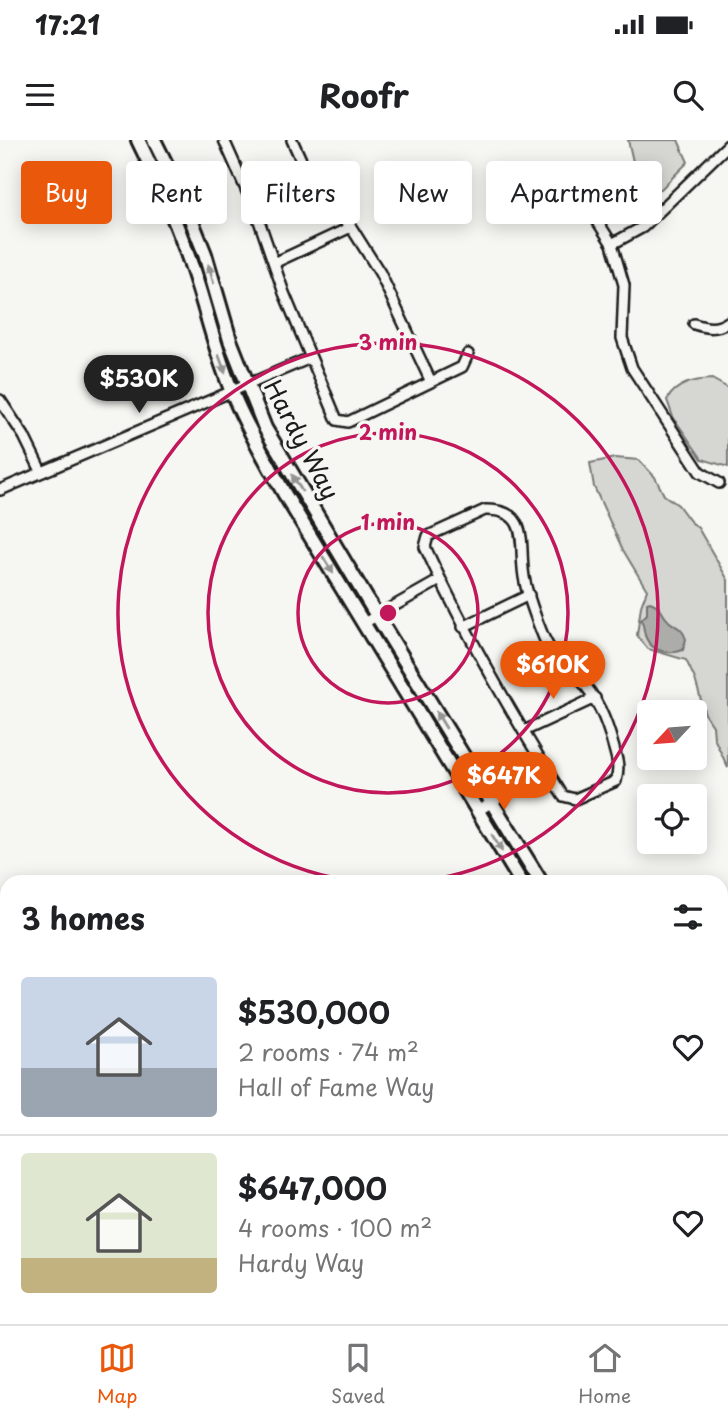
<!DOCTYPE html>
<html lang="en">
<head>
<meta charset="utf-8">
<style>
  :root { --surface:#fff; --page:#f2f2f2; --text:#202124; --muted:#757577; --line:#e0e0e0; --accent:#ea580c }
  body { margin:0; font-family:"Playpen Sans",sans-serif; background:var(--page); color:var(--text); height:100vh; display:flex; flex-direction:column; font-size:26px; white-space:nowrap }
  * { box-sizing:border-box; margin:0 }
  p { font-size:23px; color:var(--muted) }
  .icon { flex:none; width:38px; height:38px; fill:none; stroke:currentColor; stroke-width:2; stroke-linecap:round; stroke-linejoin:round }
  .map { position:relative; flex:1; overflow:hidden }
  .details { position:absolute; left:0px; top:735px; width:728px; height:450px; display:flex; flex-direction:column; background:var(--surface); border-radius:21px 21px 0 0; box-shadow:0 4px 18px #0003 }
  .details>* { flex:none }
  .top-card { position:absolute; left:21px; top:21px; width:686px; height:63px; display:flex; gap:14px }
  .needle { width:46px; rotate:244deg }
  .buttons { position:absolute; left:637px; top:560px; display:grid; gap:14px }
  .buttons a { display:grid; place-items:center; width:70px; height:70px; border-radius:7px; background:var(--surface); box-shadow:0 4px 18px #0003; font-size:35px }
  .price { position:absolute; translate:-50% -60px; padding:0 16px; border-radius:24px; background:var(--accent); color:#fff; font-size:23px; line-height:46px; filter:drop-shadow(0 2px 4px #0008) }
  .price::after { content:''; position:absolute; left:50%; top:42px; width:21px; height:16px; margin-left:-10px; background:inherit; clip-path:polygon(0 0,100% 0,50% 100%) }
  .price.current { background:#222; color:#fff }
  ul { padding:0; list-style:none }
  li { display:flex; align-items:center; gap:21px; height:175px; padding:0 21px }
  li+li { border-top:2px solid var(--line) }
  li span { display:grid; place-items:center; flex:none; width:196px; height:140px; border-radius:7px; color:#555 }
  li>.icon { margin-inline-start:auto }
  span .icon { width:84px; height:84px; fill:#fffc; stroke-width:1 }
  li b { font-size:30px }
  h2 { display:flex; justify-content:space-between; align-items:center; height:84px; padding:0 21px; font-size:30px }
  .chip { padding:0 24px; border-radius:7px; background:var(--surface); box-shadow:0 4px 18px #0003; font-size:24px; line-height:63px }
  .chip.current { background:var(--accent); color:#fff }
  .status { display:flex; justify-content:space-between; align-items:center; height:49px; padding:0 35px; background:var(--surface); direction:ltr }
  .status svg { height:19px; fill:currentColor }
  header { display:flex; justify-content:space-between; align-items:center; height:91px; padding:0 21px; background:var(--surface); font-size:32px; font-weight:700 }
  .dock { display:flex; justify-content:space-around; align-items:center; height:98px; border-top:2px solid var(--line); background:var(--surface); font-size:19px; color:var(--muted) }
  .dock a { display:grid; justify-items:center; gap:4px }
  .dock .current { color:var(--accent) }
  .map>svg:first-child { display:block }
  .green { fill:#d6d6d2; stroke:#797977; stroke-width:2 }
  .water { fill:#acaca9; stroke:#727271; stroke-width:2 }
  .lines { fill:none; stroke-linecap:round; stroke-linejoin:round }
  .stream { stroke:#727271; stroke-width:2.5 }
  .street-casing { stroke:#1c1c1c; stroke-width:14 }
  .secondary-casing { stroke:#1c1c1c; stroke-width:18 }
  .street { stroke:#f6f6f2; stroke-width:9 }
  .secondary { stroke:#f6f6f2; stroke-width:12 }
  .oneway { fill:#949492 }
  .ring { fill:none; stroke:#c2185b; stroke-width:3.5 }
  .labels { text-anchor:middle; stroke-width:7; stroke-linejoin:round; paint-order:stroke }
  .street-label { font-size:24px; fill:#1c1c1c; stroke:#f6f6f2 }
  .centre { fill:#c2185b; stroke:#f6f6f2; stroke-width:3.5 }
  .ring-label { font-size:21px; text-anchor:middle; font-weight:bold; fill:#c2185b; stroke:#f6f6f2; stroke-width:7; stroke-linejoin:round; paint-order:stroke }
</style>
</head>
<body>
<div class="status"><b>17:21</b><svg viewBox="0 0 49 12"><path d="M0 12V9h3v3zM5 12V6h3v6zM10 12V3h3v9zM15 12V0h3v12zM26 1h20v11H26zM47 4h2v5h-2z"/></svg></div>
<header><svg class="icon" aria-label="menu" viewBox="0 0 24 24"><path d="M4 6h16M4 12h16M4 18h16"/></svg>Roofr<svg class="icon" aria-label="search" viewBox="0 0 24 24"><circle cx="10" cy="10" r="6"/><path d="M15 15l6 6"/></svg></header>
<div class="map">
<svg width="728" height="1184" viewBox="0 0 728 1184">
  <rect width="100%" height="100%" fill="#f6f6f2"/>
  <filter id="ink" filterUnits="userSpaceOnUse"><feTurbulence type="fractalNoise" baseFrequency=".0143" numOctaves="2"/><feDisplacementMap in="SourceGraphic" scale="14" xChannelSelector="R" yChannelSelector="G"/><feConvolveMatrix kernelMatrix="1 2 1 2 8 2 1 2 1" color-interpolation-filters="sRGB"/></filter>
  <g filter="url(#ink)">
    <path class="green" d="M628 0H678L688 22 661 49 652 50 635 30Z
      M712 239 728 248V327L702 319 673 277 667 260C676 243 694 240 712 239Z
      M615 318 639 320 655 337 664 355 678 365 690 381 698 388 728 440V628L714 598 713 586 705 574 695 539 686 520 648 509 637 495 641 466 647 450 623 410 594 347 590 323Z"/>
    <path class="water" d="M650 462C661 466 660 470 666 478 673 488 681 484 686 499L683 510C671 515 652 512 646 498 643 492 645 487 641 480L647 474V463Z"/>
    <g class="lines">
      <path class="stream" d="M548 1184 557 1178"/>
      <defs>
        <path id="street" d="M224 0 256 72 284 153 337 280 348 282 462 227 468 214
          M292 0 307 33 325 58 351 87 380 133 431 242
          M573 69 587 70 596 79 612 104 624 145 622 198 632 228 700 332 719 343
          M612 104 643 87 728 5
          M274 123 351 87
          M694 184C707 188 716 190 728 182
          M0 260 24 296 41 331
          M0 350 310 218
          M485 370C534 369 517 410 525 442 529 461 537 481 544 498 551 515 567 525 579 538 597 558 606 579 613 605 617 619 620 627 616 641L575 659 563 656C512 575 465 493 425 407L428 396Z
          M364 483 440 440
          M463 487 529 455
          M524 591 595 558
          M478 671 545 629
          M437 1178 443 1184
          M348 1184 356 1178"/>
        <path id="secondary" d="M138 0C157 39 175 78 189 119 205 163 214 209 232 252 246 287 266 320 284 353L521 742
          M154 0 181 54 205 114 230 200 265 288 377 476 541 742
          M721 776 728 775
          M721 796 728 795
          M721 1133 728 1166
          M704 1178 706 1184
          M250 1184 259 1178
          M285 1184 294 1178"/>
      </defs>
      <use href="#street" class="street-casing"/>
      <use href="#secondary" class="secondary-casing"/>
      <use href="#street" class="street"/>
      <use href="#secondary" class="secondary"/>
    </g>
    <defs><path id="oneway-solid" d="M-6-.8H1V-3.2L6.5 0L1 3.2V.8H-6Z" transform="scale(1.75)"/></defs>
    <g class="oneway">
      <use href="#oneway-solid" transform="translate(211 134) rotate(-106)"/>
      <use href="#oneway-solid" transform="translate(222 224) rotate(70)"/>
      <use href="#oneway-solid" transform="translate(297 343) rotate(-121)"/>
      <use href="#oneway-solid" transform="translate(328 425) rotate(58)"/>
      <use href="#oneway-solid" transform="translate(441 580) rotate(-122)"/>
      <use href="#oneway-solid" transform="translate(497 703) rotate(59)"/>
    </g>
  </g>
  <g class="ring">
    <circle cx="388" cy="473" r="90"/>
    <circle cx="388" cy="473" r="180"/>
    <path d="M364 742A270 270 0 1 1 412 742"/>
  </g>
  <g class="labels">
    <g class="street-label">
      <text transform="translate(301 300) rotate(62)" y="8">Hardy Way</text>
    </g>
  </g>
  <circle cx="388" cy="473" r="10" class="centre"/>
  <g class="ring-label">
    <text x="388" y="210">3 min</text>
    <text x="388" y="300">2 min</text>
    <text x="388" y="390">1 min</text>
  </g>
</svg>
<div class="buttons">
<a><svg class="needle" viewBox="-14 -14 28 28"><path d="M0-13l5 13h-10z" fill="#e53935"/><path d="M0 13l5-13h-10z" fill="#757577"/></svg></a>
<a><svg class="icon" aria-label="locate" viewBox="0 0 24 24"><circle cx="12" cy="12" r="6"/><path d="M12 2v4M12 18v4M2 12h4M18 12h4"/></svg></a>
</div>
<b class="price current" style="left:139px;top:275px">$530K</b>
<b class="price" style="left:553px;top:561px">$610K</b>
<b class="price" style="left:504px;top:672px">$647K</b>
<div class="top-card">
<a class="chip current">Buy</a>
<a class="chip">Rent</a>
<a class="chip">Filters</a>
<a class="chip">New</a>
<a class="chip">Apartment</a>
</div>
<section class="details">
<h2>3 homes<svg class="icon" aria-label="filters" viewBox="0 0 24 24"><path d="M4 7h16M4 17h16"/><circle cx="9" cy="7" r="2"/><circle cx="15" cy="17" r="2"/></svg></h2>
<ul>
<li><span style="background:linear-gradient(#c9d6e8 65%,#9aa5b1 0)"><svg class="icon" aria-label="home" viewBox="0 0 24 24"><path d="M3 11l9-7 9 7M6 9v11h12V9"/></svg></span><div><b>$530,000</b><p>2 rooms · 74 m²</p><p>Hall of Fame Way</p></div><svg class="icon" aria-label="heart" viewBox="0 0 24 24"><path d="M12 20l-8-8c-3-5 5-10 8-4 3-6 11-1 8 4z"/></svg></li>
<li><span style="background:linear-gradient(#dfe7d0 75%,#c2b280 0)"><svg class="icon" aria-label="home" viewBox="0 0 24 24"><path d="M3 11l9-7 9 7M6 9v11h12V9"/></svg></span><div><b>$647,000</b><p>4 rooms · 100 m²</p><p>Hardy Way</p></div><svg class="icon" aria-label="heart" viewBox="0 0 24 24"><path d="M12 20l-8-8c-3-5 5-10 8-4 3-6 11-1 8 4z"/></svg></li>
</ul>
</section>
</div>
<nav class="dock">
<a class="current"><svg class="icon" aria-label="map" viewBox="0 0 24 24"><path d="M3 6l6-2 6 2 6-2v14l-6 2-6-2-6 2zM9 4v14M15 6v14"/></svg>Map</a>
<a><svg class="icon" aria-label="saved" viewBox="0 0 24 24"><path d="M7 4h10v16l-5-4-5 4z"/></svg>Saved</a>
<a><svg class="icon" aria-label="home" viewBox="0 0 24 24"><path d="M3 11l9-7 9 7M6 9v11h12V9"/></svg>Home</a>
</nav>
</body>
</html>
